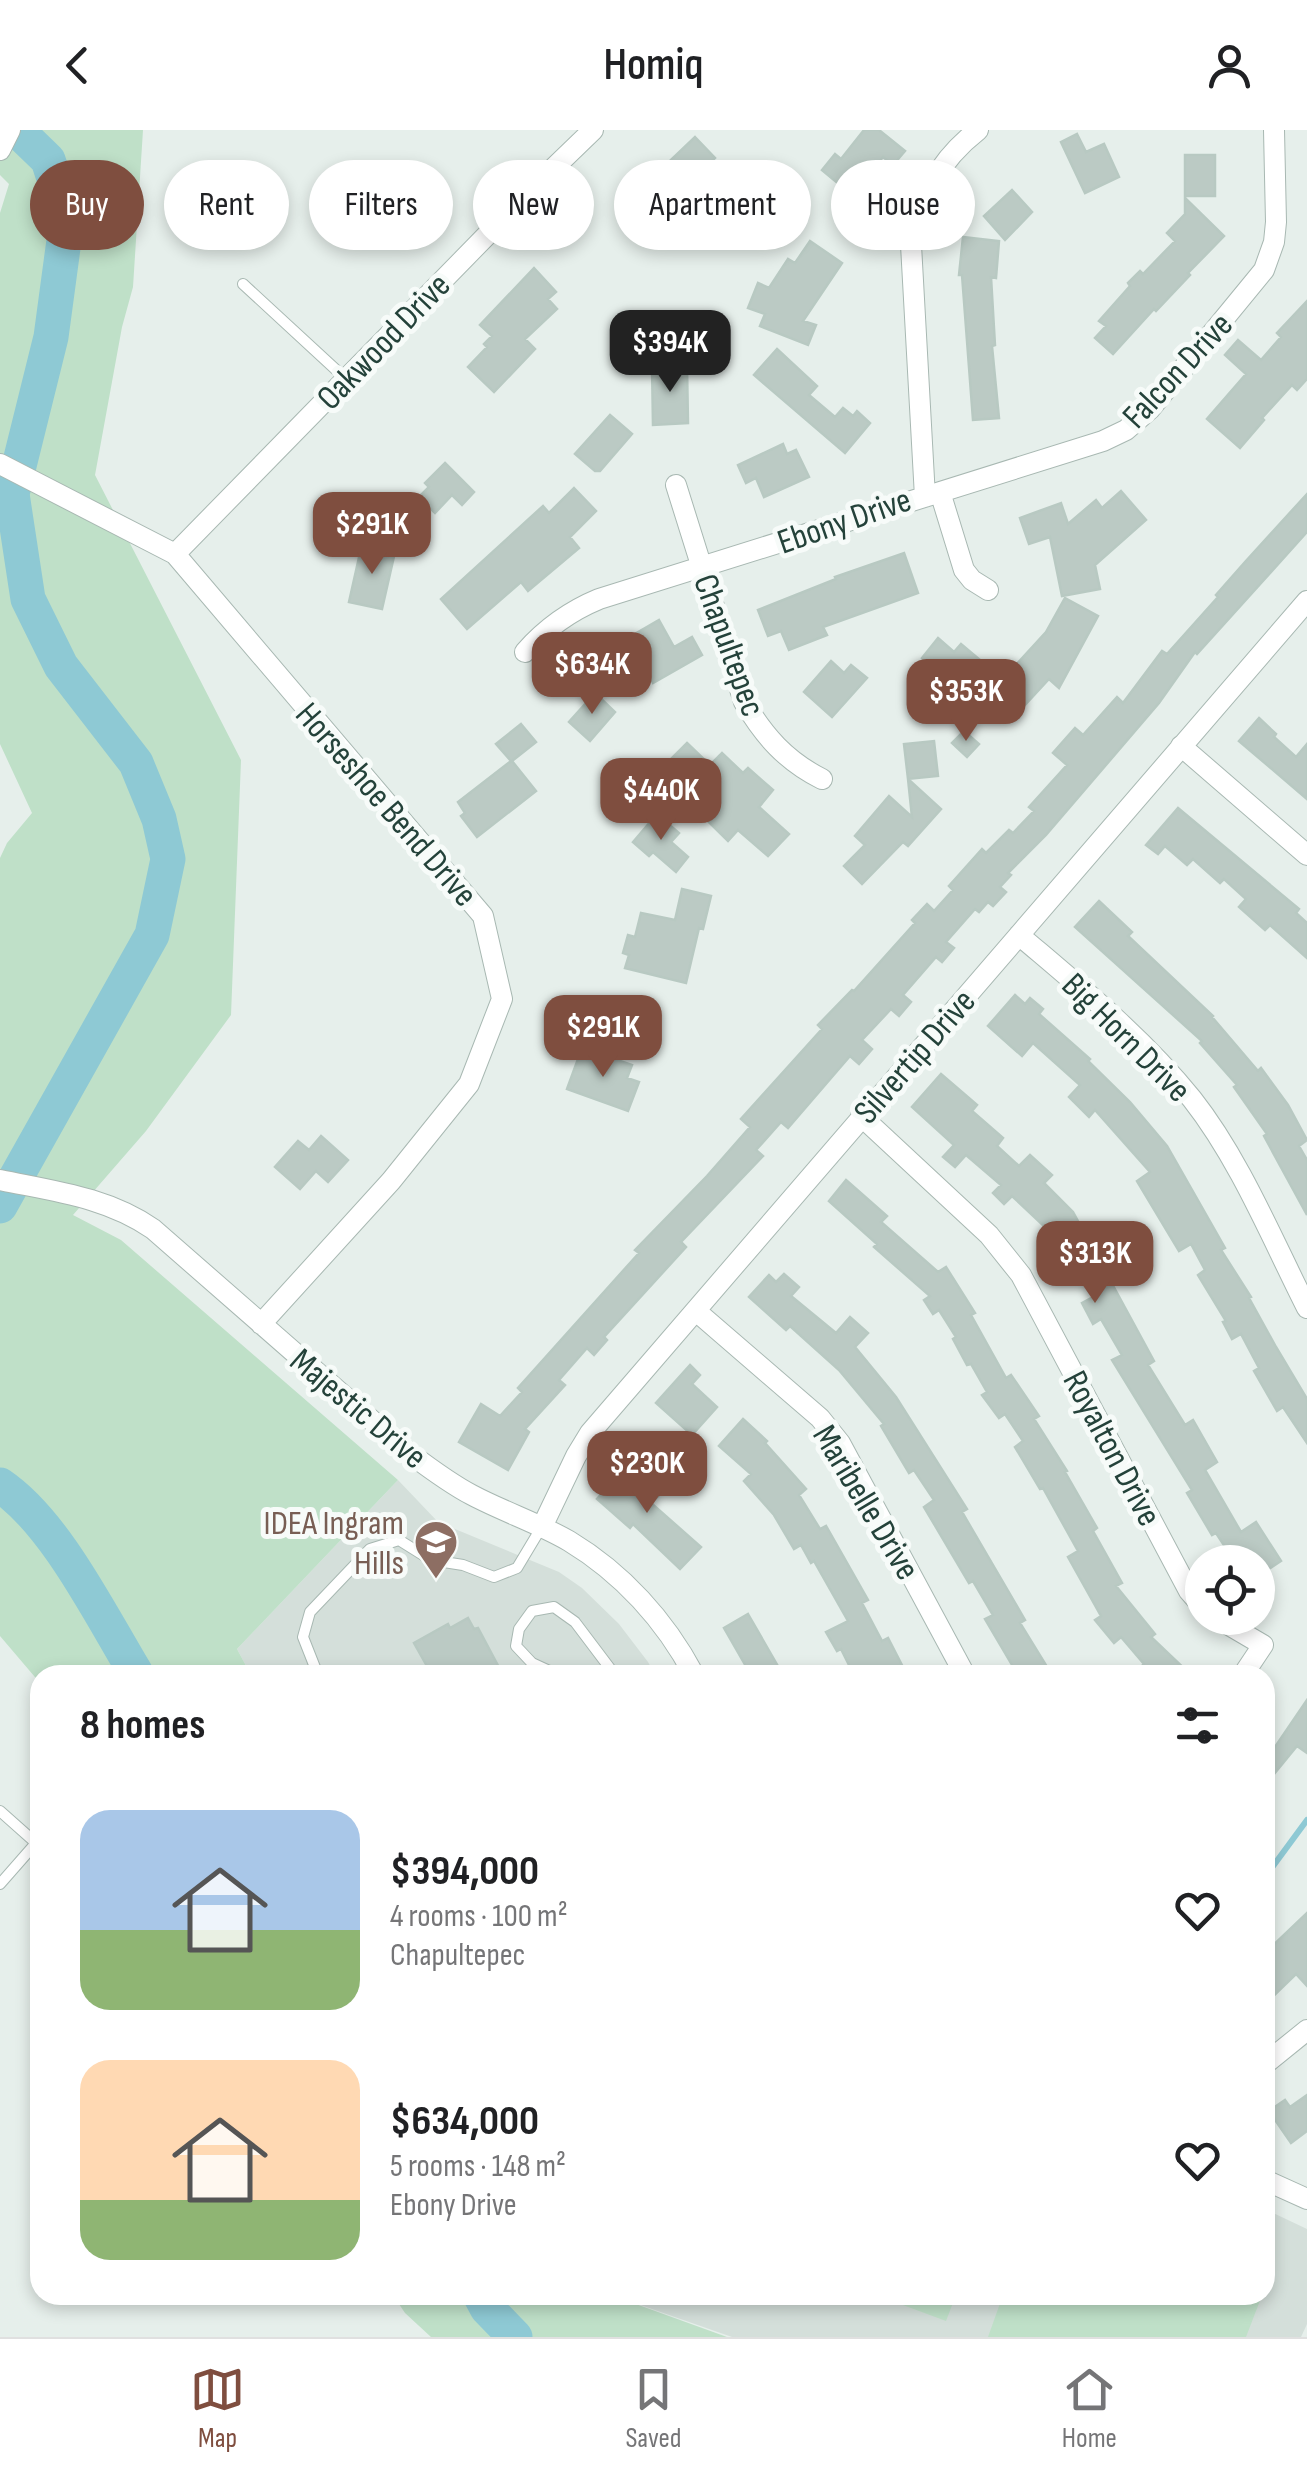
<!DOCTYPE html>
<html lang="en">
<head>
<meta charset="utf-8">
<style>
  :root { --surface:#fff; --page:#f6f6f6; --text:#202124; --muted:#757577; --line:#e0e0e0; --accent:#7f4e3f }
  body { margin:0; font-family:"Sofia Sans Condensed",sans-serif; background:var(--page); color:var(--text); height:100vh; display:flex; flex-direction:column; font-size:38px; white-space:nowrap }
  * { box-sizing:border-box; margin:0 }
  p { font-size:32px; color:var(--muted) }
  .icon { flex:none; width:55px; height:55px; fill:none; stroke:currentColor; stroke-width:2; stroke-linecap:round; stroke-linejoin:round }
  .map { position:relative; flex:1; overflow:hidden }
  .drawer { position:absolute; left:30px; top:1535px; width:1245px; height:640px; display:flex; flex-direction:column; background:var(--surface); border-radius:30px; box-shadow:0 5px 15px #0003 }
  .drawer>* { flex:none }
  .banner { position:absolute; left:30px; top:30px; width:1248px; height:90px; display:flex; gap:20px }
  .tools { position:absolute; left:1185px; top:1415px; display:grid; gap:20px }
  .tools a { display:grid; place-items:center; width:90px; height:90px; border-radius:50%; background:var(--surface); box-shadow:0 5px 15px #0003; font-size:50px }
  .price { position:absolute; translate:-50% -85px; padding:0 22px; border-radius:20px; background:var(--accent); color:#fff; font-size:32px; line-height:65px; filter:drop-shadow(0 2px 5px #0008) }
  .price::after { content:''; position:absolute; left:50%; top:60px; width:30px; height:22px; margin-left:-15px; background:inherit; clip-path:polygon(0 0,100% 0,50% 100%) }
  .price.active { background:#222; color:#fff }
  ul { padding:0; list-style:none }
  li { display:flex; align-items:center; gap:30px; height:250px; padding:0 50px }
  li span { display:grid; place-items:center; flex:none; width:280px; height:200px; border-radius:30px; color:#555 }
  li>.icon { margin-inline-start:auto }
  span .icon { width:120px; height:120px; fill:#fffc; stroke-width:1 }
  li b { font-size:42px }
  h2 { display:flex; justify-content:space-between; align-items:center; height:120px; padding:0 50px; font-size:42px }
  .tag { padding:0 35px; border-radius:45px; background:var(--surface); box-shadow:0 5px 15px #0003; font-size:35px; line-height:90px }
  .tag.active { background:var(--accent); color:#fff }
  header { display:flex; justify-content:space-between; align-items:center; height:130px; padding:0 50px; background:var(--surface); font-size:45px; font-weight:600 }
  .tabs { display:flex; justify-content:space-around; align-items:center; height:140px; border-top:2px solid var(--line); background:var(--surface); font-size:28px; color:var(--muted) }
  .tabs a { display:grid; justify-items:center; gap:5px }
  .tabs .active { color:var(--accent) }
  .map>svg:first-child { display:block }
  .built { fill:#d4dfda }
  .green { fill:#bfe0c8 }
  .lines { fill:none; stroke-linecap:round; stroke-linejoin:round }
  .stream { stroke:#8ec9d4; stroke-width:6 }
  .river { stroke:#8ec9d4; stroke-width:35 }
  .building { fill:#bbcac4; stroke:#b8c9c2; stroke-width:2.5 }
  .lane-casing { stroke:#a8b8b2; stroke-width:12 }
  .street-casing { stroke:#a8b8b2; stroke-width:22 }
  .lane { stroke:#fff; stroke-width:10 }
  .street { stroke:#fff; stroke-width:20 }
  .labels { text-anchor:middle; stroke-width:10; stroke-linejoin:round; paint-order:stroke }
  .street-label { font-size:35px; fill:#24423a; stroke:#f7fbf9 }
  .education-label { font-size:35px; fill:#785e54; stroke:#f7fbf9; text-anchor:end }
</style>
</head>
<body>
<header><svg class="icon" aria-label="back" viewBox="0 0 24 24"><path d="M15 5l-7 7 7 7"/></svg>Homiq<svg class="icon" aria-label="person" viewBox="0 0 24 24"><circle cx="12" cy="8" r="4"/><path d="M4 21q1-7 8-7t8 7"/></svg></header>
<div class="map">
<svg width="1307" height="2207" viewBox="0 0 1307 2207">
  <rect width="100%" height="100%" fill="#e6efeb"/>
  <path class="built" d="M398 1350 438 1392 559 1442 582 1458 619 1494 648 1532 655 1545H251L237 1519Z
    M1265 2079 1307 2099V2194L1301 2207H732L612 2165H1265Z"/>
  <path class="green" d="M0 0H143L133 157 122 197 95 345 241 630 231 885 146 1001 73 1085 121 1110 398 1350 237 1519 251 1545H40V1553L0 1506V728L7 713 32 683 0 614V83L9 54 0 45Z
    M393 2165H611L727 2207H431L405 2183Z
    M876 2165H956L946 2191Z
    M1003 2165H1251L1261 2168 1246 2207H988Z"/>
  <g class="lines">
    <path class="stream" d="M1265 1747 1307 1690"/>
    <path class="river" d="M0 1076 152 805 168 729 159 689 136 633 61 536 28 469 12 364 51 207 67 88 48 30 17 0
      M0 1355C56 1393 101 1486 137 1545
      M480 2165 487 2178 515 2207"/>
  </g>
  <path class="building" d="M864 0H879L905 21 893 35 883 27 852 65 822 40 835 24 841 29Z
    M1077 4 1086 22 1104 14 1119 47 1085 63 1061 12Z
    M695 7 715 28 674 68 669 63 647 83 632 67Z
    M1185 25H1215V66H1185Z
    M1012 60 1032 82 1005 110 984 86Z
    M1185 68 1224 106 1188 143 1190 145 1156 181 1154 179 1113 224 1095 208 1106 196 1099 191 1130 156 1128 153 1140 141 1143 144 1175 111 1167 103 1185 84Z
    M963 107 999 111 996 148 991 147 995 215 992 216 999 288 973 290 962 145H959Z
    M810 111 842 133 803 191 816 195 808 215 760 196 765 184 748 178 758 153 769 158 788 129 795 133Z
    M534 138 556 162 548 169 557 179 525 209 535 219 494 262 468 237 487 217 484 214 492 206 480 195Z
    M1307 171V249L1297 260 1292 255 1262 288 1264 290 1240 318 1207 289 1246 244 1225 225 1238 210 1261 230 1281 207 1277 203Z
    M777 219 817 256 809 265 835 287 843 278 853 286 857 281 870 293 845 323 754 245Z
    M687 235 688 293 653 295 652 236Z
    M610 285 632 304 600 341H595L575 324Z
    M783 314 787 324 796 320 809 347 764 367 756 348 746 353 738 335Z
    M445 333 474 362 462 375 452 365 435 383 430 378 417 392 405 381 429 357 425 353Z
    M574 358 596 381 570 407 579 418 528 461 521 452 467 499 441 469 543 376 549 383Z
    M1121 361 1146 390 1095 435 1100 459 1062 466 1050 407 1029 414 1020 388 1061 373 1068 394 1096 370 1102 378Z
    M1307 364V402L1197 524 1195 522 1159 573 1046 705 1008 743 1011 745 1000 757 1006 762 993 776 988 772 979 782 975 779 946 812 954 818 942 832 936 827 903 865 911 872 899 886 891 879 862 910 872 919 859 934 850 926 788 998 781 992 756 1020 763 1026 681 1112 686 1117 604 1207 607 1210 594 1225 587 1218 559 1250 565 1255 525 1299 529 1302 508 1340 459 1312 481 1274 500 1286 522 1262 518 1258 639 1123 635 1120 707 1046 750 997 741 989 822 899 818 895 852 860 854 861 915 793 912 790 927 774 934 781 953 760 949 756 982 719 986 723 1009 700 1013 703 1034 681 1029 677 1067 635 1053 623 1075 598 1083 605 1117 567 1123 573 1162 521 1167 524 1218 467 1216 465 1245 432Z
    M362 414 395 422 382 479 349 472Z
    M904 423 918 463 823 497 827 505 789 520 781 501 768 506 758 480 836 449 835 447Z
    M1065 468 1098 486 1059 558 1049 549 1013 588 1003 579 1010 571 995 558 1046 502Z
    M659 490 674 517 692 507 702 525 653 553 645 538 598 557 587 530 631 513 628 508Z
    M938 508 954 522 961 514 993 541 965 575 932 547 937 540 922 528Z
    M831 531 844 543 851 535 867 548 832 587 804 562Z
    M595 563 615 582 590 611 569 592Z
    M1259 588 1276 604 1274 607 1296 627 1307 614V669L1239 611Z
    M521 594 536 612 512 631 536 661 477 707 461 686 465 683 458 672 511 631 496 614Z
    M964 601 979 614 967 627 952 613Z
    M934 611 938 646 908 649 904 614Z
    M687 613 710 635 722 623 743 643 748 638 773 660 759 677 789 704 768 726 738 700 728 711 658 642Z
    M908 649 941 679 908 716 903 712 862 754 844 736 865 715 855 706 889 666 912 687Z
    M1178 678 1299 779 1296 783 1307 793V828L1270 795 1265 800 1239 777 1246 769 1224 749 1220 753 1193 729 1187 735 1165 716 1158 724 1146 715Z
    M657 684 679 703 671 712 688 727 676 742 653 722 649 726 633 712Z
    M682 759 711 766 703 799 699 798 686 853 625 838 629 825 623 823 628 805 635 807 641 783 675 790Z
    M1099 771 1132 802 1128 806 1213 886 1212 887 1258 941 1261 938 1288 975 1307 1010 1299 1016 1307 1030V1085L1264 1006 1267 1004 1234 957 1237 955 1200 913 1202 911 1075 797Z
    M1015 865 1025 874 1030 868 1043 879 1039 884 1090 929 1088 931 1130 972 1167 1016 1225 1118 1221 1120 1251 1167 1249 1168 1276 1217 1307 1269V1313L1283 1277 1277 1281 1254 1241 1259 1238 1241 1204 1232 1209 1223 1192 1226 1191 1198 1145 1205 1140 1191 1114 1179 1121 1137 1051 1150 1042 1095 980 1089 987 1069 967 1080 955 1033 913 1022 926 988 896Z
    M582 918 632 935 627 948 639 952 628 981 567 959Z
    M941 944 977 975 972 981 1003 1008 997 1016 1019 1036 1030 1025 1052 1045 1044 1053 1073 1082 1154 1231 1148 1235 1185 1295 1193 1290 1217 1332 1205 1340 1241 1402 1256 1392 1281 1431 1258 1446V1432H1235L1216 1403 1212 1405 1187 1363 1192 1360 1112 1230 1122 1225 1101 1189 1093 1194 1082 1173 1093 1167 1076 1137 1067 1141 1045 1097 1012 1066 1004 1074 993 1063 1001 1055 966 1025 955 1037 943 1027 954 1015 912 977Z
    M321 1006 348 1030 328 1052 316 1041 300 1059 275 1037 298 1011 309 1020Z
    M846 1050 887 1086 881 1092 938 1142 946 1137 975 1183 971 1185 1006 1248 1011 1245 1039 1286 1034 1289 1067 1341 1065 1342 1097 1398 1093 1401 1122 1453 1116 1456 1155 1504 1151 1507 1191 1545H1133L1144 1534 1121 1507 1114 1513 1095 1490 1101 1486 1068 1427 1078 1421 1043 1358 1040 1359 1015 1317 1023 1311 1005 1284 999 1288 982 1265 987 1262 971 1234 967 1235 953 1209 956 1207 939 1180 933 1184 924 1170 930 1166 874 1117 877 1114 829 1071Z
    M784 1144 799 1157 791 1166 836 1203 850 1187 868 1203 855 1217 896 1267 967 1379 962 1382 1025 1490 1020 1493 1052 1545H1018L985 1489 993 1485 973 1451 969 1453 924 1377 934 1370 914 1340 909 1343 881 1296 884 1294 839 1240 790 1196 786 1200 749 1167 769 1145 776 1152Z
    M690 1235 700 1245 692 1254 717 1277 692 1305 656 1273Z
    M743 1289 767 1311 765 1313 806 1359 799 1365 820 1399 826 1396 868 1470 862 1473 882 1511 888 1508 907 1545H854L841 1519 837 1521 826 1502 848 1491 814 1431 811 1433 801 1415 794 1419 774 1385 744 1351 751 1344 719 1316Z
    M627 1336 659 1365 651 1373 701 1417 680 1439 633 1394 630 1398 597 1369Z
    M748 1484 783 1545H751L724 1498Z
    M468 1488 474 1499 478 1498 503 1545H432L414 1513 448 1494 450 1498Z
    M1307 1570V1623L1297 1616 1265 1655V1613L1273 1620Z
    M1307 1783V1856L1296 1844 1265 1874V1823Z
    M1307 1965V2001L1291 2013 1269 1981 1285 1970 1290 1977Z"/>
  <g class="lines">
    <defs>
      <path id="lane" d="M243 154 346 249
        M318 1545 303 1507 310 1482 370 1419 399 1410 431 1430 463 1435 494 1447 517 1438 541 1398
        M558 1545 532 1533 516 1516 519 1499 532 1481 554 1477 575 1492 615 1545
        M0 1681 36 1713 0 1754"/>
      <path id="street" d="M0 20 10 0
        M0 334 175 424 483 786 502 869 469 954 391 1051 261 1194
        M676 355 744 572C764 606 786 631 822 649
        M940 362 964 440 972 450 988 460
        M925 367 911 115C922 66 937 32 978 0
        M175 424 532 59 593 0
        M525 522C546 498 570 481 599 469L1103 311 1126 300 1150 279 1264 140 1274 112 1276 92 1274 0
        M1181 616 1307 725
        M1019 805C1080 857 1142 907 1192 969 1240 1030 1272 1109 1307 1178
        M861 986 989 1105 1021 1145 1189 1461 1202 1476
        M0 1050C53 1061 107 1067 153 1099L408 1322C428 1337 449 1353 472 1365 504 1382 538 1393 569 1411 622 1443 665 1490 694 1545
        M696 1181 820 1288 840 1313 965 1545
        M542 1397 576 1326 590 1303 1307 471
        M1217 1488 1263 1515 1243 1545
        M1265 1934 1307 1900
        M1265 2050 1307 2069"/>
    </defs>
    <use href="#lane" class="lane-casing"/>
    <use href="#street" class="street-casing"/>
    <use href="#lane" class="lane"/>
    <use href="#street" class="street"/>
  </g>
  <defs>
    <symbol id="school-pin" viewBox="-11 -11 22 30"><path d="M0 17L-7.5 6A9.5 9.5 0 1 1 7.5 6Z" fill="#8d6e63" stroke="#f7fbf9"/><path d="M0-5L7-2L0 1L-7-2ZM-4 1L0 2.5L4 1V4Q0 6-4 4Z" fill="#fff"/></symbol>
  </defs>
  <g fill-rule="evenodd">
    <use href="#school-pin" x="411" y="1387" width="50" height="68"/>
  </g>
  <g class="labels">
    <g class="street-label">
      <text transform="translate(383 211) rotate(-46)" y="12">Oakwood Drive</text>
      <text transform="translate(1177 240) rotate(-47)" y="12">Falcon Drive</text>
      <text transform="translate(844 390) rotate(-19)" y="12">Ebony Drive</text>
      <text transform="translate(730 515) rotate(70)" y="12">Chapultepec</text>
      <text transform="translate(387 674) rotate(49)" y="12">Horseshoe Bend Drive</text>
      <text transform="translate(1127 907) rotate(45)" y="12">Big Horn Drive</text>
      <text transform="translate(914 926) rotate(-49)" y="12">Silvertip Drive</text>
      <text transform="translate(359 1278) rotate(40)" y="12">Majestic Drive</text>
      <text transform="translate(1113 1318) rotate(62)" y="12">Royalton Drive</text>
      <text transform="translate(867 1372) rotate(59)" y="12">Maribelle Drive</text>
    </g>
    <g class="education-label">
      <text x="404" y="1404">IDEA Ingram<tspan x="404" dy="40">Hills</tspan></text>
    </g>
  </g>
</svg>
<div class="tools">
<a><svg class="icon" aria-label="locate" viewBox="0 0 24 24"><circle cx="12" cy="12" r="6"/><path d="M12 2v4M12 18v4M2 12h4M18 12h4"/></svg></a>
</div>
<b class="price active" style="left:670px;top:265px">$394K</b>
<b class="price" style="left:372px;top:447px">$291K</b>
<b class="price" style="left:592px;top:587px">$634K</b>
<b class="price" style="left:966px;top:614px">$353K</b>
<b class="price" style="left:661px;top:713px">$440K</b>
<b class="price" style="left:603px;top:950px">$291K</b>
<b class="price" style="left:1095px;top:1176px">$313K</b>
<b class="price" style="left:647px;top:1386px">$230K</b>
<div class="banner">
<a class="tag active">Buy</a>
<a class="tag">Rent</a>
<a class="tag">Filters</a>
<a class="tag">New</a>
<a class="tag">Apartment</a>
<a class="tag">House</a>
</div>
<section class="drawer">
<h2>8 homes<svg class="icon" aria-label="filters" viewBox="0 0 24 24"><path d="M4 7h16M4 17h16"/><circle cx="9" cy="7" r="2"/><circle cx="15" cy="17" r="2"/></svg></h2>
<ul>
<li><span style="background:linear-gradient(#a9c7e8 60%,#8fb573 0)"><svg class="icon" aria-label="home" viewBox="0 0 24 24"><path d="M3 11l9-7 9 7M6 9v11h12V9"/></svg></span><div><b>$394,000</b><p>4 rooms · 100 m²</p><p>Chapultepec</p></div><svg class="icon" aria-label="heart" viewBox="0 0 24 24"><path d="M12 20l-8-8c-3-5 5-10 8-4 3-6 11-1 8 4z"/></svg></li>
<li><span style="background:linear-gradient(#ffd9b3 70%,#8fb573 0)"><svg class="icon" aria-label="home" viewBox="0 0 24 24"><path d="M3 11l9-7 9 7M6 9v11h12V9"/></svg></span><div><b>$634,000</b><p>5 rooms · 148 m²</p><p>Ebony Drive</p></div><svg class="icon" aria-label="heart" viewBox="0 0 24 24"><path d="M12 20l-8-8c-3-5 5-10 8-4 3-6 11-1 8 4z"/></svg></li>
</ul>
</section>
</div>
<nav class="tabs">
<a class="active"><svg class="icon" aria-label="map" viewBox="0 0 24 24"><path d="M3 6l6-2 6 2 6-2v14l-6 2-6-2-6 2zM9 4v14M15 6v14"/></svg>Map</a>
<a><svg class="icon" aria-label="saved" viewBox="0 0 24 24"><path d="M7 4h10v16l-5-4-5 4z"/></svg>Saved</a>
<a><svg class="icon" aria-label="home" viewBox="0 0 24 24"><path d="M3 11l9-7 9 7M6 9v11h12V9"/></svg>Home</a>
</nav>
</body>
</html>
